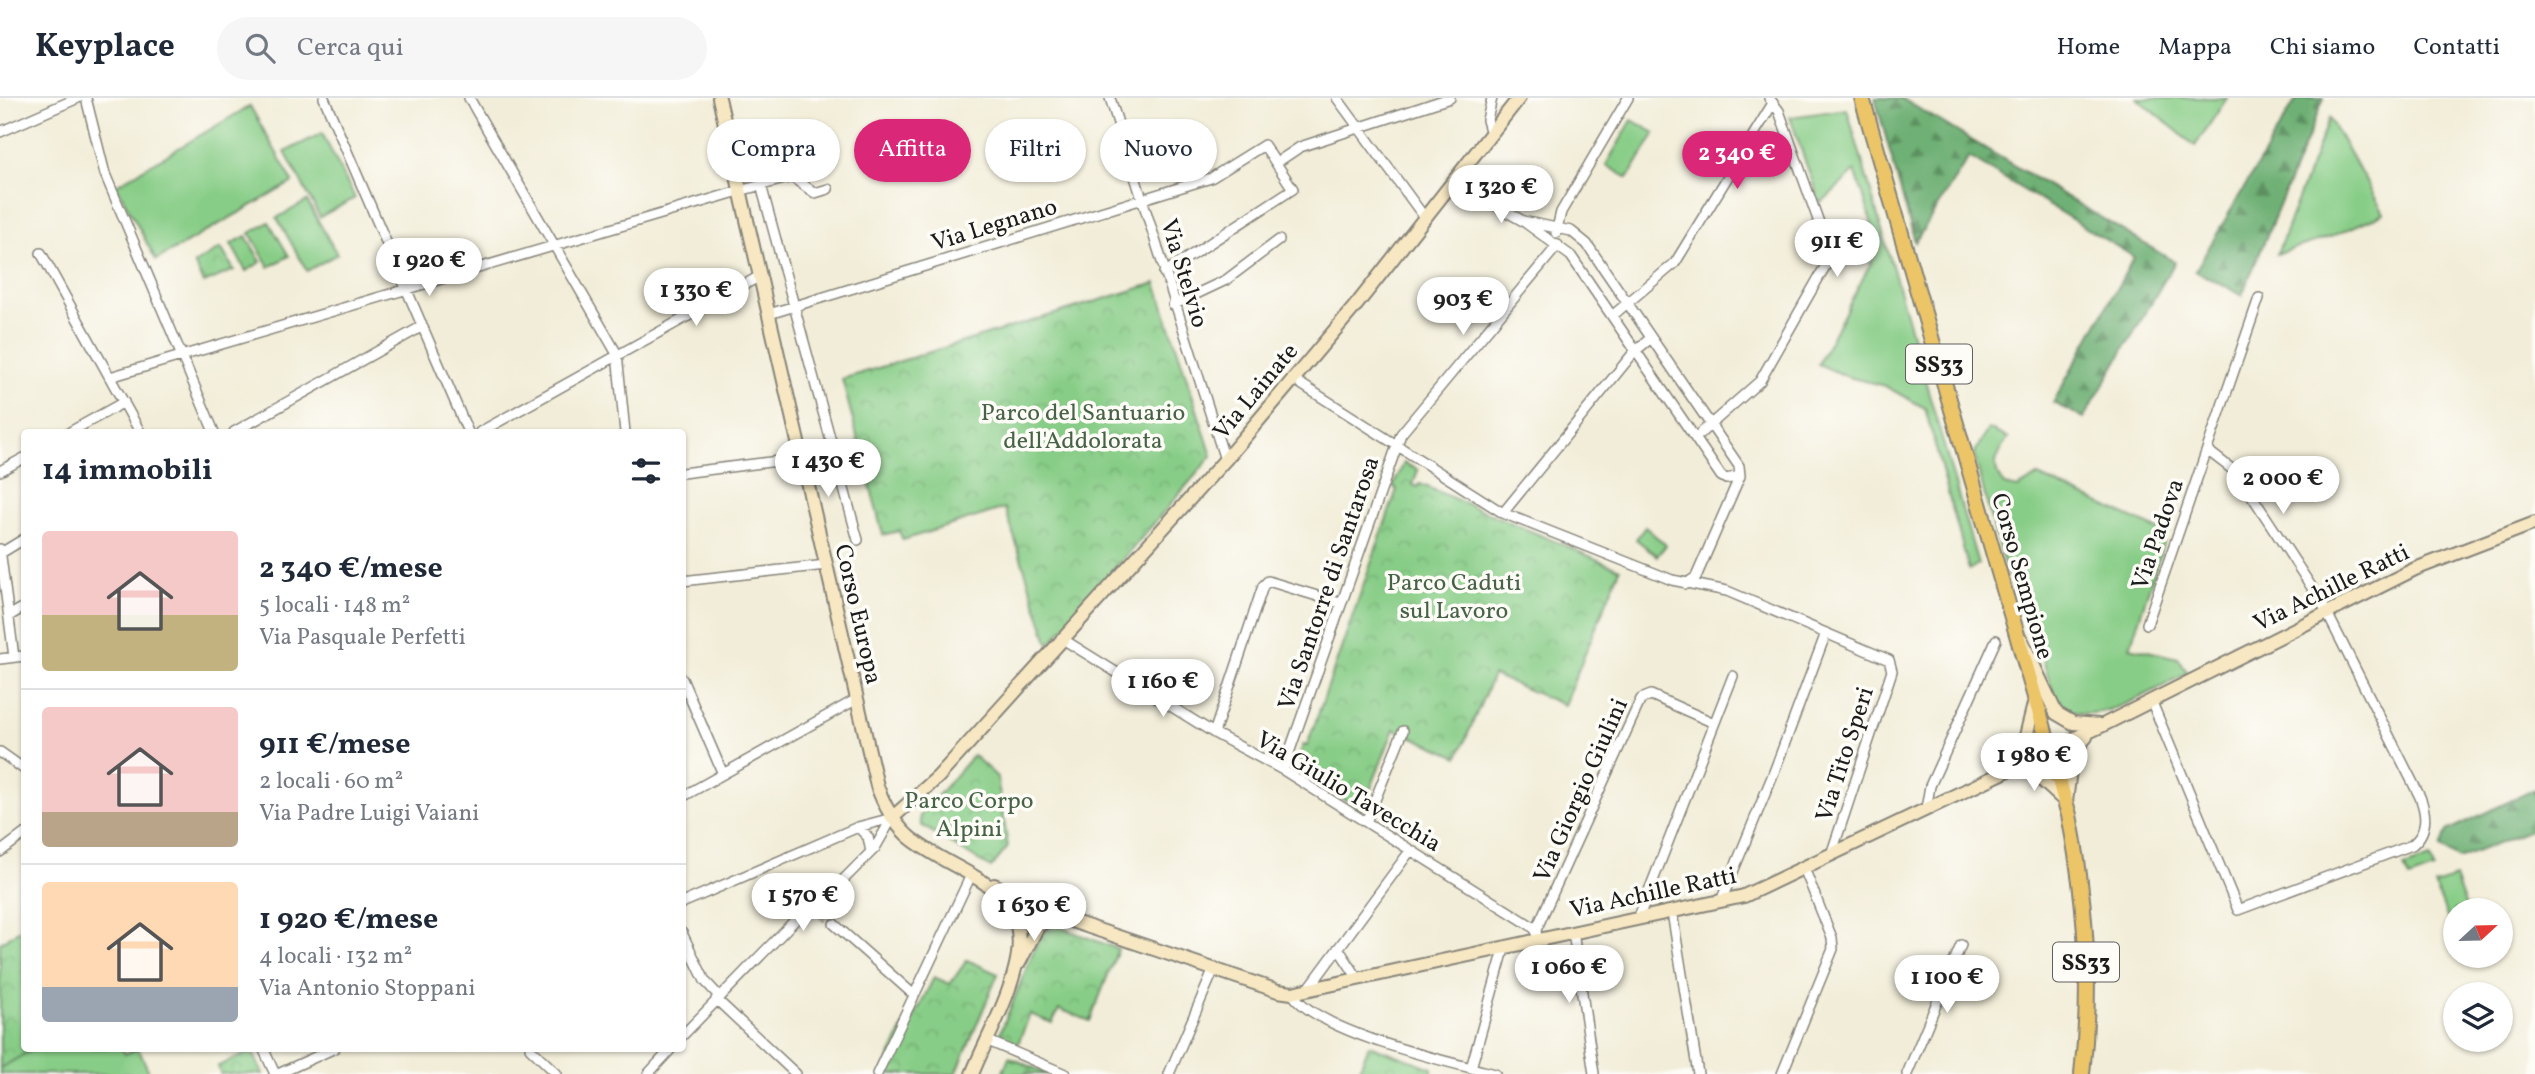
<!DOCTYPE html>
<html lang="it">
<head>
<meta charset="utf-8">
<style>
  :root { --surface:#fff; --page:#f6f6f7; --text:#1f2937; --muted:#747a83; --line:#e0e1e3; --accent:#db2777 }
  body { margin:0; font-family:Vollkorn,serif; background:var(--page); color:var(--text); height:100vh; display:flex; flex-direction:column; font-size:26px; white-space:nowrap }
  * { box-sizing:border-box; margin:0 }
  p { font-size:23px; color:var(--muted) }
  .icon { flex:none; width:38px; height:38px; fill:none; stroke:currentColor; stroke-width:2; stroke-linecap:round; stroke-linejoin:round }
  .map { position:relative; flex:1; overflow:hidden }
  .side { position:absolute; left:21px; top:331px; width:665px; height:623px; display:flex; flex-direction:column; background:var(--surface); border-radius:7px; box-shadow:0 2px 5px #0004 }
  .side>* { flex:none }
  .banner { position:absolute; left:707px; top:21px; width:665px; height:63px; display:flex; gap:14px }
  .needle { width:46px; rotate:68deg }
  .tools { position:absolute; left:2443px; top:800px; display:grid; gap:14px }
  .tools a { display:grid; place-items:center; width:70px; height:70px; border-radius:50%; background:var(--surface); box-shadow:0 2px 5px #0004; font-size:35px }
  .price { position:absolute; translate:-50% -60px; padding:0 16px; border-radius:24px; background:#fff; color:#222; font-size:23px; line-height:46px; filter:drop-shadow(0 2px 4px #0008) }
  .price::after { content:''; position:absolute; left:50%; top:42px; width:21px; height:16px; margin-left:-10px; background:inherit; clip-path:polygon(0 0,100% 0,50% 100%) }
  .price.active { background:var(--accent); color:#fff }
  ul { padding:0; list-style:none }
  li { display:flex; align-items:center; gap:21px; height:175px; padding:0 21px }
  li+li { border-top:2px solid var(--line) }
  li span { display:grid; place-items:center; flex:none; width:196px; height:140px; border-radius:7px; color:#555 }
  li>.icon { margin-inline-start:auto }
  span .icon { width:84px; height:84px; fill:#fffc; stroke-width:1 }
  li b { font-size:30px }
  h2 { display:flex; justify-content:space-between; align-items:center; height:84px; padding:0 21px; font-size:30px }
  .pill { padding:0 24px; border-radius:32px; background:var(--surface); box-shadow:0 2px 5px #0004; font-size:24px; line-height:63px }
  .pill.active { background:var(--accent); color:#fff }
  header { display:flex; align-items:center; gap:42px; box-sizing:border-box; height:98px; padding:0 35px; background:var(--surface); border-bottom:2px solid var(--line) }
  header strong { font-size:33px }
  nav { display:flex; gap:38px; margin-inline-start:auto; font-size:24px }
  .search { width:490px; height:63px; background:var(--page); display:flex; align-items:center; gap:18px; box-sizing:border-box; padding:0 24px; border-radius:38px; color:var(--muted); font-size:26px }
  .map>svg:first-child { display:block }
  .green { fill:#88cd87; stroke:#527452; stroke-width:2 }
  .forest { fill:url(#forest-firs); stroke:#456648; stroke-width:2 }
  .cemetery { fill:url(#cemetery-stones); stroke:#527452; stroke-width:2 }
  .park { fill:url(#park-crowns); stroke:#527452; stroke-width:2 }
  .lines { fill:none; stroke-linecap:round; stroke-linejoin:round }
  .street-tunnel { stroke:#c7c3b2; stroke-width:9; stroke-dasharray:9 4.5; stroke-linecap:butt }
  .street-casing { stroke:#87847a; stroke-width:12 }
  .secondary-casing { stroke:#87847a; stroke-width:16 }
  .primary-casing { stroke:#87847a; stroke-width:18 }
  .street { stroke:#fff; stroke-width:9 }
  .secondary { stroke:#f7e8c3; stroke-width:12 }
  .primary { stroke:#ecc569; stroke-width:14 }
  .labels { text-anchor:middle; stroke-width:7; stroke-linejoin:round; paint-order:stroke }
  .shield { fill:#fdfcf7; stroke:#605f5e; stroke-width:2 }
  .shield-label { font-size:23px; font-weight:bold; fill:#1c1c1c }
  .street-label { font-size:24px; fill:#1c1c1c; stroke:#fdfcf7 }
  .park-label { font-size:24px; fill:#476347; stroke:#fdfcf7 }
</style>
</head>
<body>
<header>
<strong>Keyplace</strong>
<div class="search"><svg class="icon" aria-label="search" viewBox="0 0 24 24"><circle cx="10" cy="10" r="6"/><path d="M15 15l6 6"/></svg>Cerca qui</div>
<nav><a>Home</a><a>Mappa</a><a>Chi siamo</a><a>Contatti</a></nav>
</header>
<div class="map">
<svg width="2535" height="976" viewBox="0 0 2535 976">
  <defs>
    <pattern id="forest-firs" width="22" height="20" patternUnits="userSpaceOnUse" patternTransform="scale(1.75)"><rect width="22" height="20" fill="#6eb074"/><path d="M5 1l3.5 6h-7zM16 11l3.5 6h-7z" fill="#5a8e5e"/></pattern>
    <pattern id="cemetery-stones" width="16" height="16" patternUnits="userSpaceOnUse" patternTransform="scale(1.75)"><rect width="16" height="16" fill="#88cd87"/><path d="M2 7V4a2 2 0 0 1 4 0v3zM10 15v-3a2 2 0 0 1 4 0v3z" fill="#75af74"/></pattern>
    <pattern id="park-crowns" width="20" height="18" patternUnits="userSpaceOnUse" patternTransform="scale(1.75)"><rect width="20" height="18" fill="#88cd87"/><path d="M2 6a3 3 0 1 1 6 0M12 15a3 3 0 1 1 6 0" fill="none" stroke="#75af74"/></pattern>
  </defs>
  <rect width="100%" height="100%" fill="#fdfcf7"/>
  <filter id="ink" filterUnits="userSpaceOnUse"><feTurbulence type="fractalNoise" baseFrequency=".0143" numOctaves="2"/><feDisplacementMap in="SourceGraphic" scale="14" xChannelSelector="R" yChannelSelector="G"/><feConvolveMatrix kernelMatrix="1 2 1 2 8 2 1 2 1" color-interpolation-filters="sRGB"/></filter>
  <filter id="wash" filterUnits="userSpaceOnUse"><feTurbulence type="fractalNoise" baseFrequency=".00686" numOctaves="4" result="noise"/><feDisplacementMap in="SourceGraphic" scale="28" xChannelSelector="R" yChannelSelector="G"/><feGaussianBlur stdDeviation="1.57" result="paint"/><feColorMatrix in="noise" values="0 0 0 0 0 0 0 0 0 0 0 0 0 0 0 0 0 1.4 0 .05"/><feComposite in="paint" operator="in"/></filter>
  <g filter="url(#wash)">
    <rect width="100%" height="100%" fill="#f2edd8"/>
    <path class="green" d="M2137 0H2227L2195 48Z
      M250 8 293 84 156 162 116 87Z
      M1847 11 1978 466 1969 472 1925 310 1885 288 1848 279 1818 266 1874 159C1877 130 1864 101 1855 73L1820 106 1790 19Z
      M2329 20 2384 115 2333 138 2277 156Z
      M1632 22 1655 35 1628 80 1606 67Z
      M322 35 355 100 320 119 285 54Z
      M307 103 337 156 307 173 277 120Z
      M269 124 289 158 269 169 250 135Z
      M246 138 261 164 246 173 231 146Z
      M1988 331 2008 340C1996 357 1990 370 2004 387L2018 390 2038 378 2161 433 2164 444 2130 549 2178 560 2188 575C2159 589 2090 634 2062 607 2049 595 2042 553 2036 535 2013 520 1983 389 1974 356Z
      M1645 429 1666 447 1657 458 1636 441Z
      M2430 760 2434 772 2409 781 2404 769Z
      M2455 780 2467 812H2455V825L2450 827 2435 787Z
      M35 950H122L125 956 138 950 150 976H0V970Z"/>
    <path class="forest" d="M1875 0H1901L2175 164 2084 320 2053 305 2134 159 1969 59 1915 144Z
      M2297 0H2324L2242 197 2195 173Z
      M2535 691V730L2459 761 2441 750 2447 733Z"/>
    <path class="cemetery" d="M1009 959 1048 976H1002Z"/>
    <path class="park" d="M221 150 234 172 204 185 194 166Z
      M1156 185 1212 358 1049 547 1005 410 903 442 899 433 883 437 842 281Z
      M1404 365 1418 372 1413 387 1418 389 1420 386 1620 471 1564 607 1493 577 1458 659 1394 631 1362 713 1299 673 1296 668 1303 647 1307 648 1397 391 1393 389Z
      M973 657 997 679 1008 749 991 770 921 727 920 718Z
      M1057 828 1118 851 1090 923 1059 911 1052 925 1030 916 1018 946 1000 938V935L1041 835Z
      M24 829V950H35L0 970V845Z
      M967 862 998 876 956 976H882L910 914 916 916 934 879 950 886Z
      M1369 947 1432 970V976H1357Z
      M252 953 263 976H221L218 968Z"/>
  </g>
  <g filter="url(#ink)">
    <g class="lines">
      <path class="street-tunnel" d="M822 815 834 826"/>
      <defs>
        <path id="street" d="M86 0 105 76 214 334
          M324 0 468 334
          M469 0 617 256 625 334
          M1110 0 1225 362
          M1337 0 1425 120
          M0 34 78 0
          M1491 36 1487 22 1492 0
          M1276 65 1300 49 1450 0
          M792 79 803 50 814 47
          M1454 84 1523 123 1571 158 1721 378 1726 381 1740 378 1739 368 1587 146 1571 133 1523 123
          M761 87 858 442
          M1556 135 1561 114 1628 0
          M41 155 140 334
          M1173 207 1226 182 1279 142
          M769 216 1211 80 1264 47 1293 91 1164 175
          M1612 218 1675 165 1773 5
          M110 279 739 93 792 79 815 95 828 91
          M1293 281 1503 415 1672 482 1727 493 1889 562 1892 573 1831 757
          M70 334 124 304
          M234 334 421 229
          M480 334 760 178
          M1695 340 1760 283 1831 158 1779 13 1769 0
          M0 373 24 360
          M682 375 802 360
          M1503 415 1635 253 1651 240
          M0 451 14 559
          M1 455 24 441
          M682 483 826 467
          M1686 486 1696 479 1740 378
          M9 518 24 509
          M2147 526 2259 200
          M1061 540 1214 635 1283 672 1530 827 1536 832 1537 841
          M0 561 24 558
          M682 581 723 676
          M2151 602 2238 812 2412 747C2428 734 2427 717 2420 699L2322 505 2237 375 2207 352
          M1214 635 1263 488 1268 483 1340 505
          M0 654 24 671
          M1283 672 1401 336 1558 147
          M682 699 857 601
          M1926 711 1930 688 1996 542
          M1366 724 1403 633
          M858 729 868 739 871 754
          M0 754 24 736
          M1721 803 1774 674 1826 535
          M682 805 858 729 892 720
          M1672 814 1698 976
          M1638 821 1733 578
          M834 826 914 897
          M1536 832 1641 601 1651 597 1714 625
          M1573 834 1594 976
          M682 835 705 883 719 898
          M1338 850 1357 879
          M1309 890 1410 753
          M1292 895C1317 935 1449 964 1495 976
          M716 901 796 976
          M682 938 804 813 820 805 875 750 892 720
          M986 942 1065 976
          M263 950 275 976
          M530 950 557 976
          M1471 970 1505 848
          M278 976 335 950
          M648 976 672 950
          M877 976 972 775
          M1169 976 1214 871
          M1782 976 1833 851 1832 840 1804 770
          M1907 976 1961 847"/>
        <path id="secondary" d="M719 0 877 688C884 707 893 724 908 738 955 779 1038 784 1015 871 1006 907 986 942 972 976
          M2021 541 2056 615 2073 625 2099 627
          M2011 668 2033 674 2066 704
          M2012 668 2026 638 2035 602
          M2066 704 2072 655 2086 639
          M892 720 938 679 1225 362 1357 206 1519 0
          M994 787 1043 811
          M1015 823 1023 815 1042 813 1278 893 1292 895 1744 798 2103 627 2415 471 2535 425
          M1019 865 1038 828 1056 818"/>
        <path id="primary" d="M1862 0 2069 717C2086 802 2092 890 2082 976"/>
      </defs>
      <use href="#street" class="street-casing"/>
      <use href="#secondary" class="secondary-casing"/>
      <use href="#primary" class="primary-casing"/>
      <use href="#street" class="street"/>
      <use href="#secondary" class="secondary"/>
      <use href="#primary" class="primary"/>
    </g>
  </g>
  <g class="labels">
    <g class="shield">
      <rect x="1906" y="246.5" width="66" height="39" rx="5"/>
      <rect x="2053" y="844.5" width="66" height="39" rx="5"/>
    </g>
    <g class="shield-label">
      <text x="1939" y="274">SS33</text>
      <text x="2086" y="872">SS33</text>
    </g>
    <g class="street-label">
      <text transform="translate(994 126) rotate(-17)" y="8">Via Legnano</text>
      <text transform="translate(1185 175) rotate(73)" y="8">Via Stelvio</text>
      <text transform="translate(1255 293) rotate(-50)" y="8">Via Lainate</text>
      <text transform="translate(2157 436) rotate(-71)" y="8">Via Padova</text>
      <text transform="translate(2023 478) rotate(74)" y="8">Corso Sempione</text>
      <text transform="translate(1328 485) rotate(-71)" y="8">Via Santorre di Santarosa</text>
      <text transform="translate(2331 489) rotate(-26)" y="8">Via Achille Ratti</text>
      <text transform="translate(859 516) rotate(77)" y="8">Corso Europa</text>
      <text transform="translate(1844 656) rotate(-72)" y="8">Via Tito Speri</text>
      <text transform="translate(1580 692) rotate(-66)" y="8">Via Giorgio Giulini</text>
      <text transform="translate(1349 693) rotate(31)" y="8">Via Giulio Tavecchia</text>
      <text transform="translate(1653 794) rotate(-12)" y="8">Via Achille Ratti</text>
    </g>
    <g class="park-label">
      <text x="1083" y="322">Parco del Santuario<tspan x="1083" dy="28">dell'Addolorata</tspan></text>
      <text x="1454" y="492">Parco Caduti<tspan x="1454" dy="28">sul Lavoro</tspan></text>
      <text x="969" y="710">Parco Corpo<tspan x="969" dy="28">Alpini</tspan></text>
    </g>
  </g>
</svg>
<div class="tools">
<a><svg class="needle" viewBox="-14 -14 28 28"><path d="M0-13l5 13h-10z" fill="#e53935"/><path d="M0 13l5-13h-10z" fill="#747a83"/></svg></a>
<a><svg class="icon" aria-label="layers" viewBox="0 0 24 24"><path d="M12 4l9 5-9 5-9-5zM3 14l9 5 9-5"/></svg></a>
</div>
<b class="price active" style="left:1737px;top:93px">2 340 €</b>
<b class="price" style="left:1501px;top:127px">1 320 €</b>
<b class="price" style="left:1837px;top:181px">911 €</b>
<b class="price" style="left:429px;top:200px">1 920 €</b>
<b class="price" style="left:696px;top:230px">1 330 €</b>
<b class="price" style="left:1463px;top:239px">903 €</b>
<b class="price" style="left:828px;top:401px">1 430 €</b>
<b class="price" style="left:2283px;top:418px">2 000 €</b>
<b class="price" style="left:1163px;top:621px">1 160 €</b>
<b class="price" style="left:2034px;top:695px">1 980 €</b>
<b class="price" style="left:803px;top:835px">1 570 €</b>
<b class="price" style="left:1034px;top:845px">1 630 €</b>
<b class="price" style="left:1569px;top:907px">1 060 €</b>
<b class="price" style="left:1947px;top:917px">1 100 €</b>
<div class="banner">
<a class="pill">Compra</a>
<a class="pill active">Affitta</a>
<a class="pill">Filtri</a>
<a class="pill">Nuovo</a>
</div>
<section class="side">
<h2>14 immobili<svg class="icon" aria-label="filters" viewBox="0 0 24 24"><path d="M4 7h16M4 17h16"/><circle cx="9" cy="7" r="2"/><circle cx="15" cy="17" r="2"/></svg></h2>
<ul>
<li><span style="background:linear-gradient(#f6c9c9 60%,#c2b280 0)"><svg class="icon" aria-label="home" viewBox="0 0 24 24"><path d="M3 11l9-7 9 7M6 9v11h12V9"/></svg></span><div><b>2 340 €/mese</b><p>5 locali · 148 m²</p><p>Via Pasquale Perfetti</p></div></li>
<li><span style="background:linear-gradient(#f6c9c9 75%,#b9a48a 0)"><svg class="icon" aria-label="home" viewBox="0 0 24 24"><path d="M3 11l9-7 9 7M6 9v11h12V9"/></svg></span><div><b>911 €/mese</b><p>2 locali · 60 m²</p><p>Via Padre Luigi Vaiani</p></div></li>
<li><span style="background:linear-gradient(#ffd9b3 75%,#9aa5b1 0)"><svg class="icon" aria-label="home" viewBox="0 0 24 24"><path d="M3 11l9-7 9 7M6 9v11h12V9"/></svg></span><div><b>1 920 €/mese</b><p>4 locali · 132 m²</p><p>Via Antonio Stoppani</p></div></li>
</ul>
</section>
</div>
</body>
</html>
